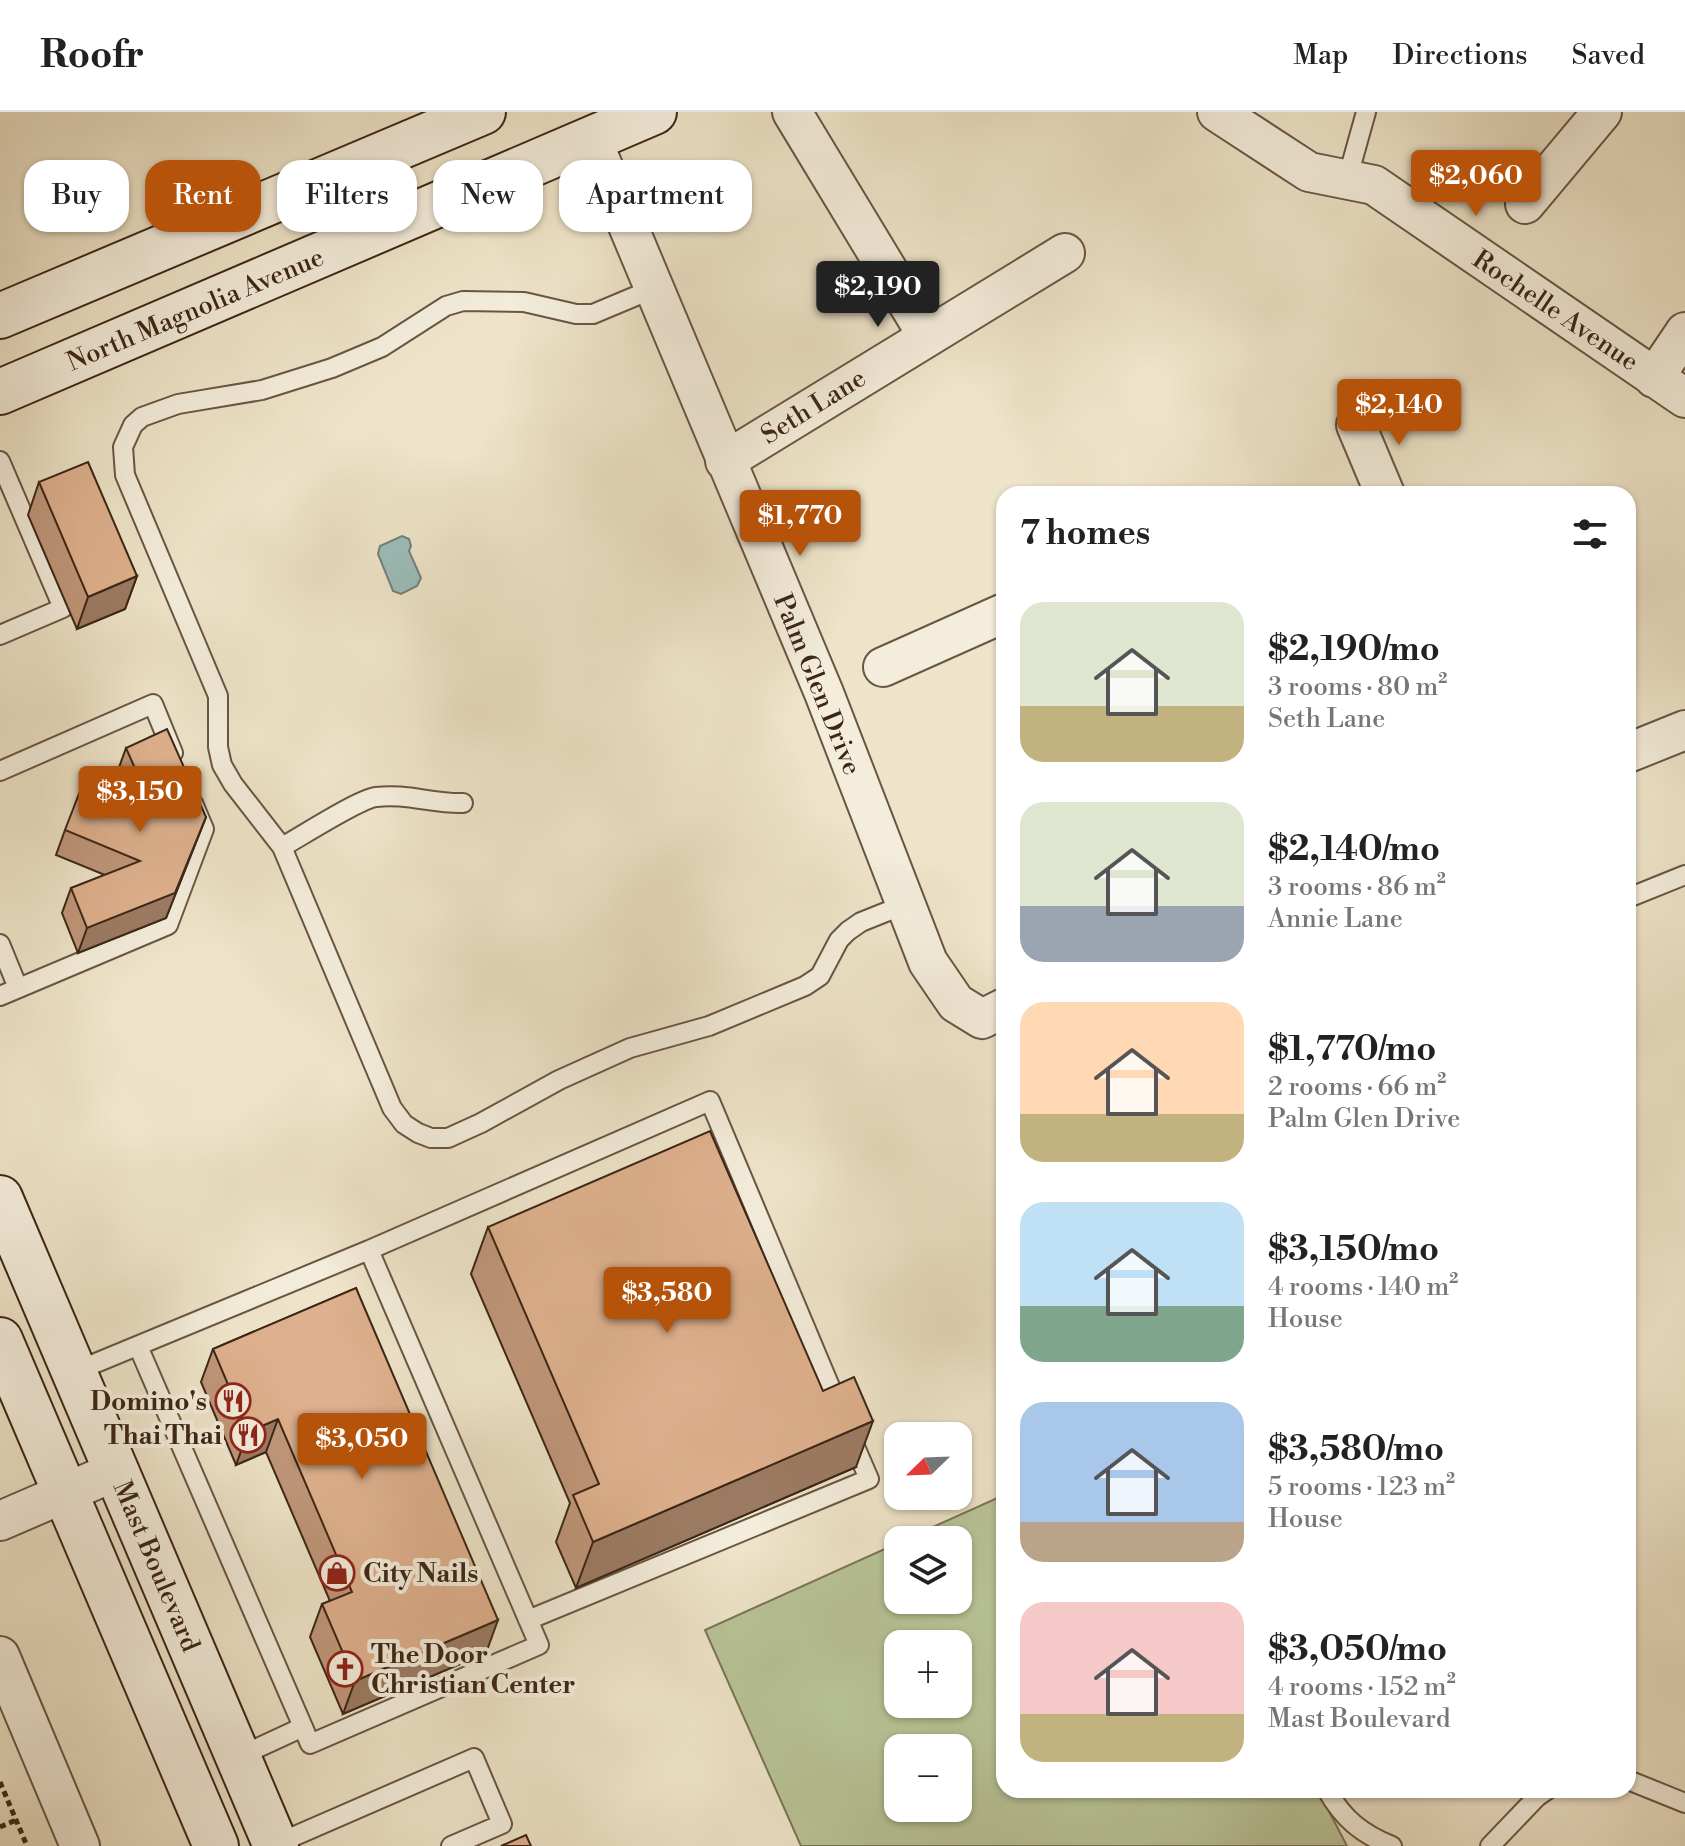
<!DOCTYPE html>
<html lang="en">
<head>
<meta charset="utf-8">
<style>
  :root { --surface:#fff; --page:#f6f6f6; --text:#222; --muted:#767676; --line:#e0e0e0; --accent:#b45309 }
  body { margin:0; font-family:"Libre Bodoni",serif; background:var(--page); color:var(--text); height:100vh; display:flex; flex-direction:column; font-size:30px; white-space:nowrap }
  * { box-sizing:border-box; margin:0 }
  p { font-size:26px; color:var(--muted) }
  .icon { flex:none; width:44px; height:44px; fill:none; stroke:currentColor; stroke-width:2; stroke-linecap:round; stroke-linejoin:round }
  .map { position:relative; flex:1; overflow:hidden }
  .side { position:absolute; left:996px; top:374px; width:640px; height:1312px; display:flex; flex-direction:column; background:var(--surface); border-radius:24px; box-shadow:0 2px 6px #0004 }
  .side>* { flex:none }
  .top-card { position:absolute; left:24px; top:48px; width:760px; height:72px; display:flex; gap:16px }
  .needle { width:52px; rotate:247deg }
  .fabs { position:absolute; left:884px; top:1310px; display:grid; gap:16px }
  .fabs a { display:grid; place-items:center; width:88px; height:88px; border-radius:16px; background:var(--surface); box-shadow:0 2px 6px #0004; font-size:40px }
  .price { position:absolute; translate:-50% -68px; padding:0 18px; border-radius:8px; background:var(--accent); color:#fff; font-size:26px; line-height:52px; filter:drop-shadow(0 2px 4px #0008) }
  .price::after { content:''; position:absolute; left:50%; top:48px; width:24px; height:18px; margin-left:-12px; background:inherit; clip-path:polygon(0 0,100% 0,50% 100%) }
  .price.on { background:#222; color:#fff }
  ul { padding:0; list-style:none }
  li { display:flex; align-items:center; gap:24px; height:200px; padding:0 24px }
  li span { display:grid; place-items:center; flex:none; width:224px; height:160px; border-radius:24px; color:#555 }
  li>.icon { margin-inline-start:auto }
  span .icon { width:96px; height:96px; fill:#fffc; stroke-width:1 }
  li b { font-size:34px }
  h2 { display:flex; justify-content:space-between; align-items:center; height:96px; padding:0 24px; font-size:34px }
  .chip { padding:0 28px; border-radius:24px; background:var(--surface); box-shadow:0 2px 6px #0004; font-size:28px; line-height:72px }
  .chip.on { background:var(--accent); color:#fff }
  header { display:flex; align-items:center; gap:48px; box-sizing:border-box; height:112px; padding:0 40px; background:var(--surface); border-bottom:2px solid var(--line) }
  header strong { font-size:38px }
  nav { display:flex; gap:44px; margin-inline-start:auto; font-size:28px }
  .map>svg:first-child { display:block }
  .green { fill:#b8c497; stroke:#7a7556; stroke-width:2; fill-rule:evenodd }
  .water { fill:#9abebb; stroke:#748179; stroke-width:2 }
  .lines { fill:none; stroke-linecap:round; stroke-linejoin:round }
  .lane-casing { stroke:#685643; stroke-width:22 }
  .street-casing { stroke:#685643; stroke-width:42 }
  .secondary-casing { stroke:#3c2616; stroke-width:48 }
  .path { stroke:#3c2616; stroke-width:5; stroke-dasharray:6 4; stroke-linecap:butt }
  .lane { stroke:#f4eddc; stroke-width:18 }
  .street { stroke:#f4eddc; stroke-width:38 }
  .secondary { stroke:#f4eddc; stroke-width:44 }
  .wall { fill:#bf9779; stroke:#3c2616; stroke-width:2 }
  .shaded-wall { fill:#9b7b63; stroke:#3c2616; stroke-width:2 }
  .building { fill:#deb08d; stroke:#3c2616; stroke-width:2 }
  .labels { text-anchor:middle; stroke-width:8; stroke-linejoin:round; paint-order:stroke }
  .street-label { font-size:26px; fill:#3c2616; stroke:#f4eddc }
  .poi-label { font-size:26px; font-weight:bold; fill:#3c2616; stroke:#f4eddc; text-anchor:end }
</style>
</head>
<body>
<header>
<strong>Roofr</strong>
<nav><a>Map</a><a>Directions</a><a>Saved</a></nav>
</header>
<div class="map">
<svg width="1685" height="1734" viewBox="0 0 1685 1734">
  <rect width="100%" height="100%" fill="#eee4c9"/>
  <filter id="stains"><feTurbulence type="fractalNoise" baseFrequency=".0025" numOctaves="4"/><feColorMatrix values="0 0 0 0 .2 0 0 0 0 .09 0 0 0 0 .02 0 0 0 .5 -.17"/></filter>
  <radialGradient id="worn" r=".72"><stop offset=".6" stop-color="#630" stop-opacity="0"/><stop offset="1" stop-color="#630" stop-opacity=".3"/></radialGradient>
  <path class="green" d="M1004 1383V1678H1318L1347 1734H801L705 1518 898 1431V1488H958V1428H904ZM898 1532H958V1592H898ZM898 1636H958V1696H898Z"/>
  <path class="water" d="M402 424 409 427 411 434 409 439 421 466 417 474 401 482 393 479 378 442 380 434Z"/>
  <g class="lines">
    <defs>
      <path id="lane" d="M1347 68 1366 0
        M655 176 593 202H576L524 190 463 189 446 194 382 235 332 256 262 278 178 292 142 305 133 313 123 335 125 363 218 584V635L222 653 233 672 282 735 392 996 404 1012 418 1021 431 1026H448L481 1011 559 968 630 936 709 914 805 874 820 864 839 828 848 819 861 810 906 792
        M0 349 63 496 0 523
        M0 659 153 592 173 641
        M282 735C300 725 359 687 376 685 405 681 434 692 463 691
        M1628 786 1685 763
        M0 832 18 876
        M0 884 168 813 204 717 193 691
        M369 1138 710 989 839 1296
        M138 1234 303 1615
        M74 1260 369 1138 539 1533 310 1632 303 1615 238 1645
        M528 1508 869 1367 850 1323
        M1628 1668 1685 1691
        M1327 1678C1343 1707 1362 1722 1392 1734
        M274 1733 474 1646 502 1712 451 1734
        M1490 1734 1537 1685 1547 1678"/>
      <path id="street" d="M792 0 927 223
        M1217 0 1309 60 1374 73 1685 286
        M592 28 824 581 928 850 956 891 982 907 1004 896
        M1525 92 1602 0
        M1654 266 1685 220
        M1356 313 1385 382
        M725 349 1065 141
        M883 555 1004 501
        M1628 641 1685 618
        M0 1409 116 1359
        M0 1544 80 1734"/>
      <path id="secondary" d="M0 204 483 0
        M0 280 654 0
        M0 1086 276 1734
        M0 1228 216 1734"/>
    </defs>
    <use href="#lane" class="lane-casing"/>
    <use href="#street" class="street-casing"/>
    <use href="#secondary" class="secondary-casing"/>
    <path class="path" d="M0 1670 27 1734
      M0 1715 16 1708"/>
    <use href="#lane" class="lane"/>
    <use href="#street" class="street"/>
    <use href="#secondary" class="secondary"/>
  </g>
  <path class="wall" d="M39 370 137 464 125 497 77 517 28 403Z
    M126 636 206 705 166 806 78 841 62 801 71 776 105 763 56 743 65 718 131 694 117 661Z
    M488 1115 856 1355 576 1476 556 1430 570 1391 471 1162Z
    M356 1176 486 1541 343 1602 310 1525 322 1492 330 1489 266 1340 236 1353 201 1270 213 1237Z"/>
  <path class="shaded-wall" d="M137 464 125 497 77 517 88 485Z
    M206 705 166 806 78 841 87 816Z
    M278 1307 266 1340 236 1353 248 1320Z
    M873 1309 856 1355 576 1476 593 1430Z
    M498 1508 486 1541 343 1602 355 1569Z"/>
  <path class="building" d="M88 350 137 464 88 485 39 370Z
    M167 617 206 705 175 781 87 816 71 776 140 749 65 718 82 674 156 704 126 636Z
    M710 1019 823 1279 854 1265 873 1309 593 1430 573 1383 599 1372 488 1115Z
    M356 1176 498 1508 355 1569 322 1492 352 1480 278 1307 248 1320 213 1237Z
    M526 1723 531 1734H501Z"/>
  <defs>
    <symbol id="restaurant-ring" viewBox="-11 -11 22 22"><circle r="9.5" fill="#f4eddc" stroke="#8f2418" stroke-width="1.5"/><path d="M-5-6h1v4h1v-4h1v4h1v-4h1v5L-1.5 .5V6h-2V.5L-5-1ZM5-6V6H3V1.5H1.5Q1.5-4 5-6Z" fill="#8f2418"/></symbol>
    <symbol id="shop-ring" viewBox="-11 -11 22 22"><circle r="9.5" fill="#f4eddc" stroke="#8f2418" stroke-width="1.5"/><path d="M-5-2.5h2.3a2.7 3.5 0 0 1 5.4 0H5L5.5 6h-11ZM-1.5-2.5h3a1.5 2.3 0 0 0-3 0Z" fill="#8f2418"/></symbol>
    <symbol id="church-ring" viewBox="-11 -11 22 22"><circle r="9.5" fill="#f4eddc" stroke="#8f2418" stroke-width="1.5"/><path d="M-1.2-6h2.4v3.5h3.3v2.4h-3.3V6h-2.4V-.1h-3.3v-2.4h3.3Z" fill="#8f2418"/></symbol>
  </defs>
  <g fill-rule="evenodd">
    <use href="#restaurant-ring" x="213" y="1269" width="40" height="40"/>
    <use href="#restaurant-ring" x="228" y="1303" width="40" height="40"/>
    <use href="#shop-ring" x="317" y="1441" width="40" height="40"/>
    <use href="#church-ring" x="325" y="1537" width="40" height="40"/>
  </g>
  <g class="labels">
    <g class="street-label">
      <text transform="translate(195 197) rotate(-23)" y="9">North Magnolia Avenue</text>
      <text transform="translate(1556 198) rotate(34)" y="9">Rochelle Avenue</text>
      <text transform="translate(813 294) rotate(-32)" y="9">Seth Lane</text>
      <text transform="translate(818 572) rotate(68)" y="9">Palm Glen Drive</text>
      <text transform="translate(157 1454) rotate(67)" y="9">Mast Boulevard</text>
    </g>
    <g class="poi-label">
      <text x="207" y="1298">Domino's</text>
      <text x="222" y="1332">Thai Thai</text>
      <text x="363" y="1470" text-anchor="start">City Nails</text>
      <text x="371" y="1551" text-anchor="start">The Door<tspan x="371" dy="30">Christian Center</tspan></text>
    </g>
  </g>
  <rect width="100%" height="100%" filter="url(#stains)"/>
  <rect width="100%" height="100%" fill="url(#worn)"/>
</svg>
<div class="fabs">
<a><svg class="needle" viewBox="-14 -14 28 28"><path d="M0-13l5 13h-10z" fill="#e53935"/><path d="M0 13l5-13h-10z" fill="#767676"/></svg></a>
<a><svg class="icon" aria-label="layers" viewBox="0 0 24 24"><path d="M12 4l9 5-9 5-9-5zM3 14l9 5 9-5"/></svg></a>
<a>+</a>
<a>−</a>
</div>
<b class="price" style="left:1476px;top:106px">$2,060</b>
<b class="price on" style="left:878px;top:217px">$2,190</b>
<b class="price" style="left:1399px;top:335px">$2,140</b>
<b class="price" style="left:800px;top:446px">$1,770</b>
<b class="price" style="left:140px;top:722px">$3,150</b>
<b class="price" style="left:667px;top:1223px">$3,580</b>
<b class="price" style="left:362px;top:1369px">$3,050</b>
<div class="top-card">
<a class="chip">Buy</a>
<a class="chip on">Rent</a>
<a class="chip">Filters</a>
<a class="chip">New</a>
<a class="chip">Apartment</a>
</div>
<section class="side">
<h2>7 homes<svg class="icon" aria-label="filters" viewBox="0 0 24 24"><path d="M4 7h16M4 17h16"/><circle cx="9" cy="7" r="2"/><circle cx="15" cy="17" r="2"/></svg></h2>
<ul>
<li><span style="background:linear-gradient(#dfe7d0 65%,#c2b280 0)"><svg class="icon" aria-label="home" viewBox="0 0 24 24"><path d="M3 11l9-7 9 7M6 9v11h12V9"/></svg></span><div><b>$2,190/mo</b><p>3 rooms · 80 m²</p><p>Seth Lane</p></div></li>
<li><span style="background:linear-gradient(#dfe7d0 65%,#9aa5b1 0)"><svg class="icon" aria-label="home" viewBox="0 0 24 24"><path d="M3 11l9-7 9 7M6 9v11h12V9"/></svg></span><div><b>$2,140/mo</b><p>3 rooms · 86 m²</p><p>Annie Lane</p></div></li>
<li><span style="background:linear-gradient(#ffd9b3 70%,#c2b280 0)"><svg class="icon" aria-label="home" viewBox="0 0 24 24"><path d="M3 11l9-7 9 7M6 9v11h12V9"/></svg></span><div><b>$1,770/mo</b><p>2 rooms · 66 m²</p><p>Palm Glen Drive</p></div></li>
<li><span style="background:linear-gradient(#bfe0f5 65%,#7fa58c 0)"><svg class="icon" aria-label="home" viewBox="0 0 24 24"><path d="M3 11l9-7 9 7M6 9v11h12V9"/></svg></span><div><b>$3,150/mo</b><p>4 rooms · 140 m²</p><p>House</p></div></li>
<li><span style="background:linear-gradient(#a9c7e8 75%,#b9a48a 0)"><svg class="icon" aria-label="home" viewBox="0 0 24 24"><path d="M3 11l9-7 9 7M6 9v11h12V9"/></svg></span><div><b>$3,580/mo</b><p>5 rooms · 123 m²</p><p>House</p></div></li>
<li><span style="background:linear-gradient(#f6c9c9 70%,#c2b280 0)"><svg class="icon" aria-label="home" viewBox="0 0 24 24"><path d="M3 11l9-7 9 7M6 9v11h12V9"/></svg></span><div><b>$3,050/mo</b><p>4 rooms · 152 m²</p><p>Mast Boulevard</p></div></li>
</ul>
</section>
</div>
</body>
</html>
